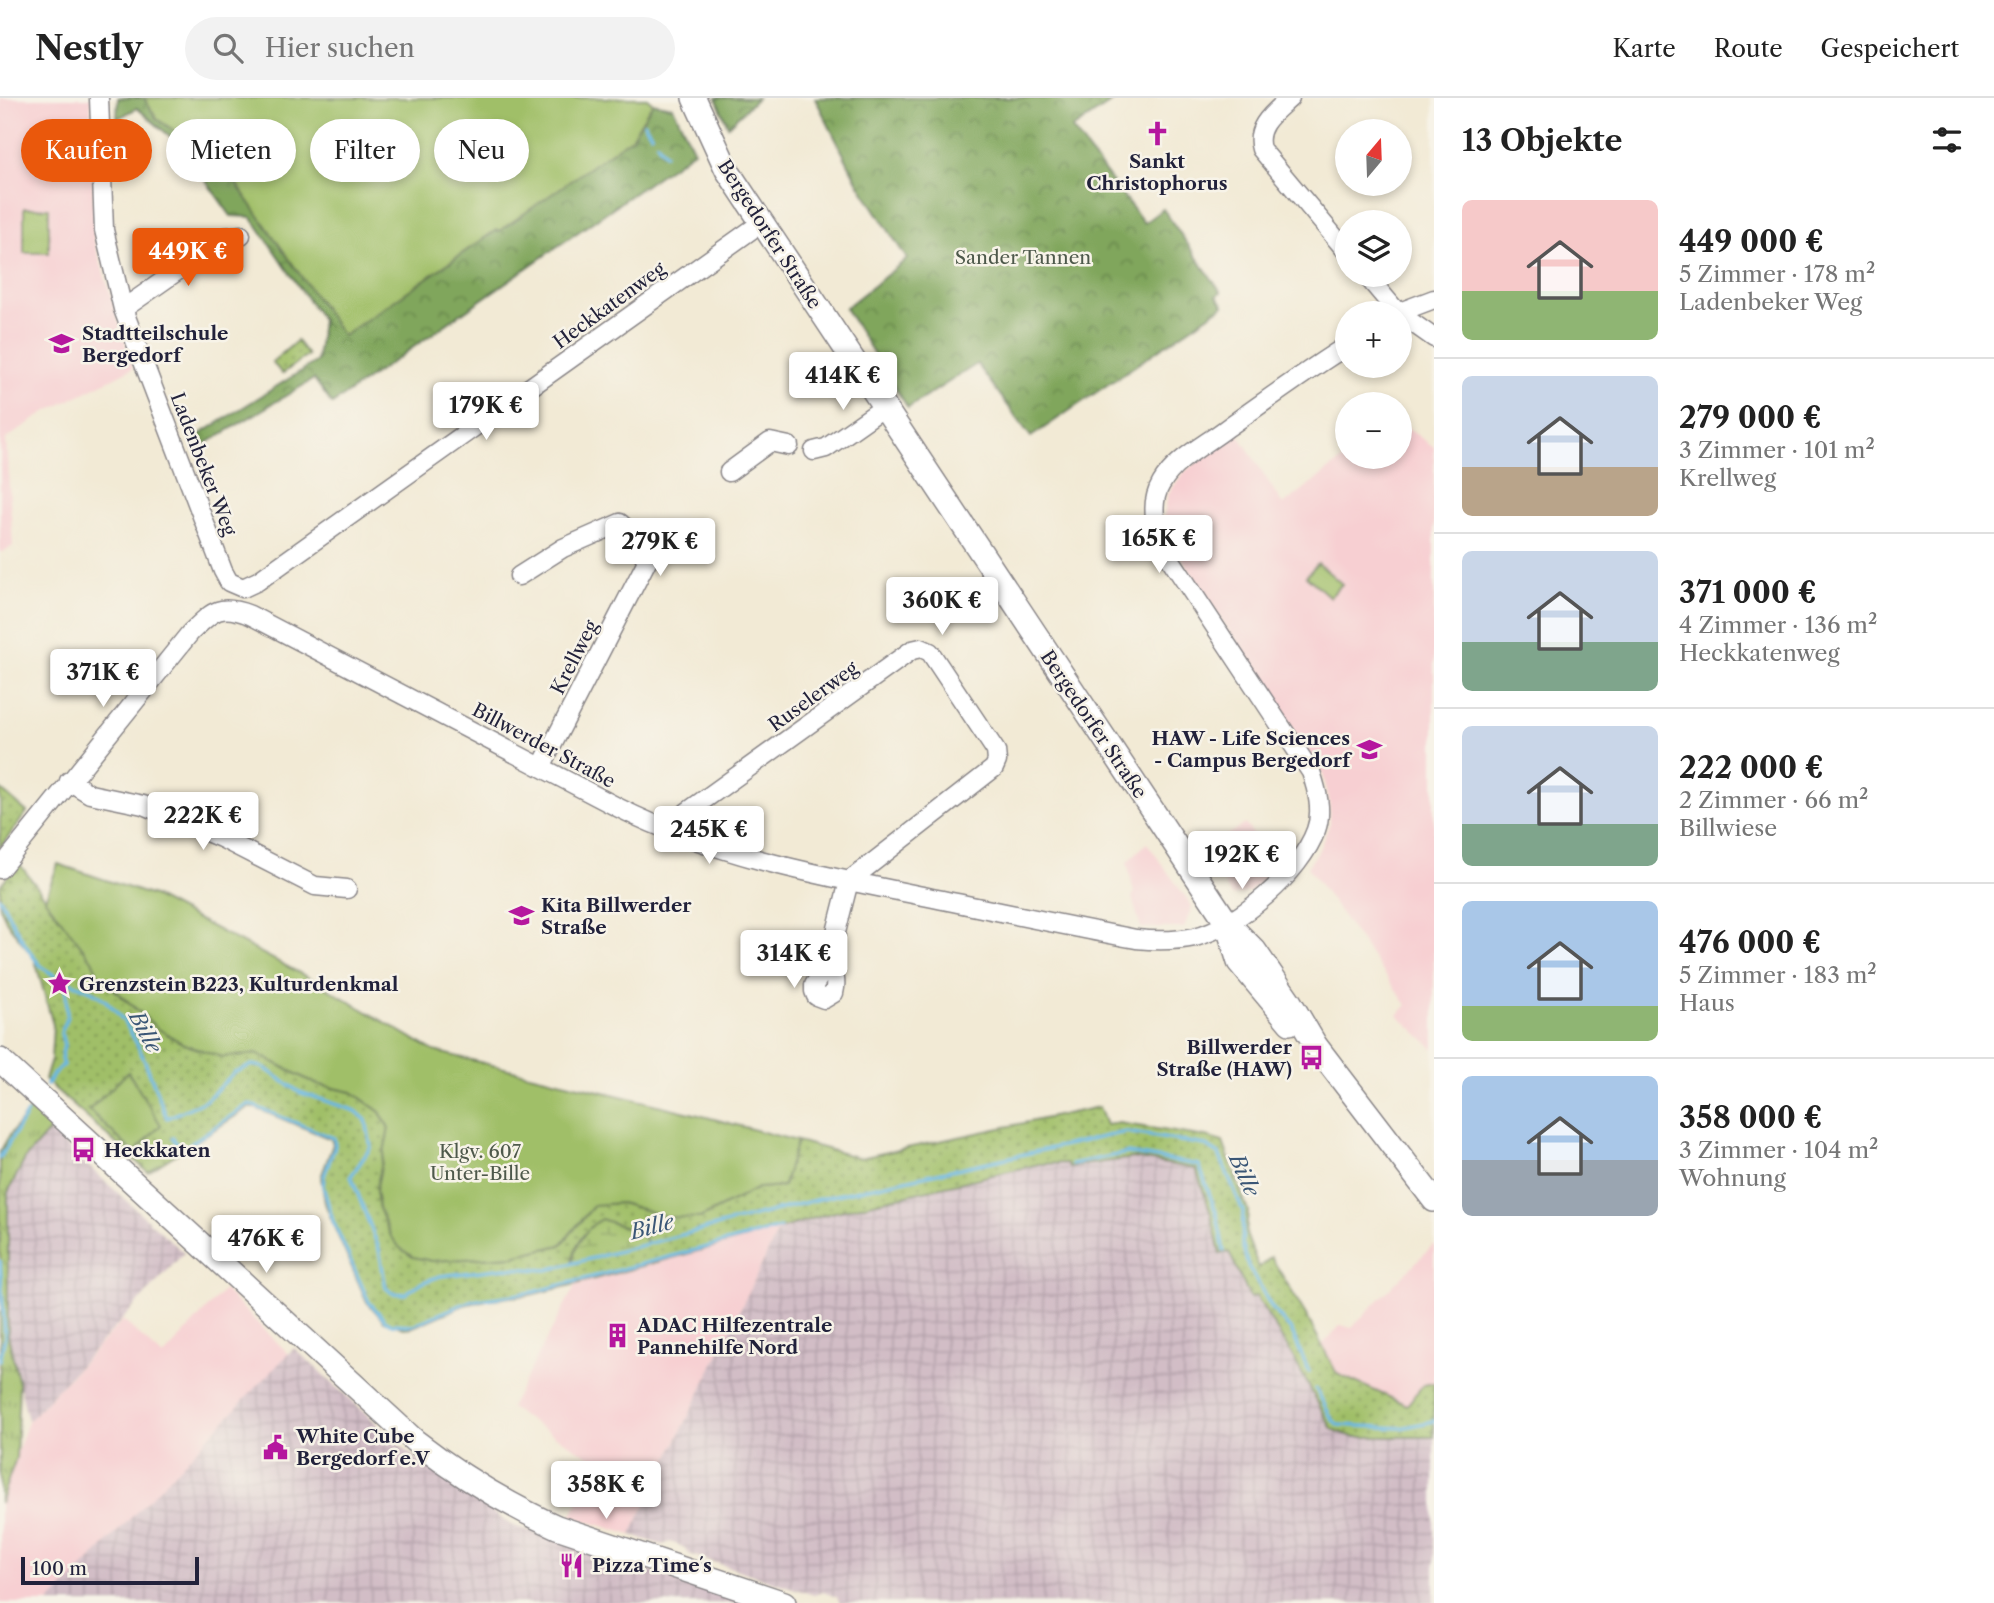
<!DOCTYPE html>
<html lang="de">
<head>
<meta charset="utf-8">
<style>
  :root { --surface:#fff; --page:#f2f2f2; --text:#222; --muted:#767676; --line:#e0e0e0; --accent:#ea580c }
  body { margin:0; font-family:"Libre Caslon Text",serif; background:var(--page); color:var(--text); height:100vh; display:flex; flex-direction:column; font-size:26px; white-space:nowrap }
  * { box-sizing:border-box; margin:0 }
  p { font-size:23px; color:var(--muted) }
  .icon { flex:none; width:38px; height:38px; fill:none; stroke:currentColor; stroke-width:2; stroke-linecap:round; stroke-linejoin:round }
  .map { position:relative; flex:1; overflow:hidden }
  .sheet { display:flex; flex-direction:column; background:var(--surface); width:560px }
  .sheet>* { flex:none }
  .guide { position:absolute; left:21px; top:21px; width:665px; height:63px; display:flex; gap:14px }
  .needle { width:46px; rotate:19deg }
  .controls { position:absolute; left:1335px; top:21px; display:grid; gap:14px }
  .controls a { display:grid; place-items:center; width:77px; height:77px; border-radius:50%; background:var(--surface); box-shadow:0 4px 10px #0003; font-size:35px }
  .scale { position:absolute; left:21px; bottom:18px; width:178px; box-sizing:border-box; padding-left:7px; border:4px solid #22223b; border-top:0; font-size:19px; line-height:24px; white-space:nowrap; color:#22223b; -webkit-text-stroke:5px #f7f3e8; paint-order:stroke }
  .price { position:absolute; translate:-50% -60px; padding:0 16px; border-radius:7px; background:#fff; color:#222; font-size:23px; line-height:46px; filter:drop-shadow(0 2px 4px #0008) }
  .price::after { content:''; position:absolute; left:50%; top:42px; width:21px; height:16px; margin-left:-10px; background:inherit; clip-path:polygon(0 0,100% 0,50% 100%) }
  .price.selected { background:var(--accent); color:#fff }
  ul { padding:0; list-style:none }
  li { display:flex; align-items:center; gap:21px; height:175px; padding:0 28px }
  li+li { border-top:2px solid var(--line) }
  li span { display:grid; place-items:center; flex:none; width:196px; height:140px; border-radius:10px; color:#555 }
  li>.icon { margin-inline-start:auto }
  span .icon { width:84px; height:84px; fill:#fffc; stroke-width:1 }
  li b { font-size:30px }
  h2 { display:flex; justify-content:space-between; align-items:center; height:84px; padding:0 28px; font-size:30px }
  .pill { padding:0 24px; border-radius:32px; background:var(--surface); box-shadow:0 4px 10px #0003; font-size:24px; line-height:63px }
  .pill.selected { background:var(--accent); color:#fff }
  header { display:flex; align-items:center; gap:42px; box-sizing:border-box; height:98px; padding:0 35px; background:var(--surface); border-bottom:2px solid var(--line) }
  header strong { font-size:33px }
  nav { display:flex; gap:38px; margin-inline-start:auto; font-size:24px }
  .search { width:490px; height:63px; background:var(--page); display:flex; align-items:center; gap:18px; box-sizing:border-box; padding:0 24px; border-radius:38px; color:var(--muted); font-size:26px }
  main { display:flex; flex:1; min-height:0 }
  .map>svg:first-child { display:block }
  .built { fill:#f7cfd2 }
  .industrial { fill:url(#industrial-grid) }
  .grass { fill:url(#grass-tufts); stroke:#617052; stroke-width:2 }
  .forest { fill:url(#forest-crowns); stroke:#51644c; stroke-width:2 }
  .wetland { fill:url(#wetland-marsh); stroke:#617052; stroke-width:2 }
  .park { fill:url(#park-dots); stroke:#617052; stroke-width:2; fill-rule:evenodd }
  .garden { fill:#a0bf68; stroke:#617052; stroke-width:2 }
  .lines { fill:none; stroke-linecap:round; stroke-linejoin:round }
  .stream { stroke:#68b7e3; stroke-width:3.5 }
  .minor-casing { stroke:#8a8688; stroke-width:21 }
  .major-casing { stroke:#8a8688; stroke-width:26 }
  .minor { stroke:#fff; stroke-width:18 }
  .major { stroke:#fff; stroke-width:23 }
  .labels { text-anchor:middle; stroke-width:5; stroke-linejoin:round; paint-order:stroke }
  .poi-label { font-size:19px; font-weight:bold; fill:#22223b; stroke:#f7f3e8; text-anchor:start }
  .street-label { font-size:19px; fill:#22223b; stroke:#f7f3e8 }
  .park-label { font-size:19px; fill:#4e594b; stroke:#f7f3e8 }
  .water-label { font-size:21px; font-style:italic; fill:#3a5676; stroke:#f7f3e8 }
</style>
</head>
<body>
<header>
<strong>Nestly</strong>
<div class="search"><svg class="icon" aria-label="search" viewBox="0 0 24 24"><circle cx="10" cy="10" r="6"/><path d="M15 15l6 6"/></svg>Hier suchen</div>
<nav><a>Karte</a><a>Route</a><a>Gespeichert</a></nav>
</header>
<main>
<div class="map">
<svg width="1434" height="1505" viewBox="0 0 1434 1505">
  <defs>
    <pattern id="industrial-grid" width="8" height="8" patternUnits="userSpaceOnUse" patternTransform="scale(1.75)"><rect width="8" height="8" fill="#d2bdc6"/><path d="M0 4h8M4 0v8" fill="none" stroke="#b4a2ab"/></pattern>
    <pattern id="grass-tufts" width="24" height="20" patternUnits="userSpaceOnUse" patternTransform="scale(1.75)"><rect width="24" height="20" fill="#a0bf68"/><path d="M3 7l-1-3M5 7V3M7 7l1-3M15 17l-1-3M17 17v-4M19 17l1-3" fill="none" stroke="#829b57"/></pattern>
    <pattern id="forest-crowns" width="20" height="18" patternUnits="userSpaceOnUse" patternTransform="scale(1.75)"><rect width="20" height="18" fill="#80a65c"/><path d="M2 6a3 3 0 1 1 6 0M12 15a3 3 0 1 1 6 0" fill="none" stroke="#68874d"/></pattern>
    <pattern id="wetland-marsh" width="20" height="14" patternUnits="userSpaceOnUse" patternTransform="scale(1.75)"><rect width="20" height="14" fill="#a0bf68"/><path d="M1 5h8M5 5V1M11 12h8M15 12V8" fill="none" stroke="#829b57"/></pattern>
    <pattern id="park-dots" width="8" height="8" patternUnits="userSpaceOnUse" patternTransform="scale(1.75)"><rect width="8" height="8" fill="#a0bf68"/><path d="M2 2h.1M6 6h.1" fill="none" stroke="#829b57" stroke-width="1.8" stroke-linecap="round"/></pattern>
  </defs>
  <rect width="100%" height="100%" fill="#f7f3e8"/>
  <filter id="ink" filterUnits="userSpaceOnUse"><feTurbulence type="fractalNoise" baseFrequency=".0143" numOctaves="2"/><feDisplacementMap in="SourceGraphic" scale="14" xChannelSelector="R" yChannelSelector="G"/><feConvolveMatrix kernelMatrix="1 2 1 2 8 2 1 2 1" color-interpolation-filters="sRGB"/></filter>
  <filter id="wash" filterUnits="userSpaceOnUse"><feTurbulence type="fractalNoise" baseFrequency=".00686" numOctaves="4" result="noise"/><feDisplacementMap in="SourceGraphic" scale="28" xChannelSelector="R" yChannelSelector="G"/><feGaussianBlur stdDeviation="1.57" result="paint"/><feColorMatrix in="noise" values="0 0 0 0 0 0 0 0 0 0 0 0 0 0 0 0 0 1.4 0 .05"/><feComposite in="paint" operator="in"/></filter>
  <g filter="url(#wash)">
    <rect width="100%" height="100%" fill="#f2ead5"/>
    <path class="built" d="M0 0H91L94 143 133 270 44 315 6 341 13 448 0 455Z
      M1400 325 1434 349V951L1398 917 1407 907 1307 769 1318 754 1330 725 1329 701 1323 677 1190 473 1169 438 1163 423 1168 396 1185 373 1238 335 1283 407 1347 358 1400 359Z
      M1245 726 1278 768 1249 794 1232 798 1202 752Z
      M1147 745 1192 808 1184 830H1141L1132 800 1134 795 1127 764Z
      M779 1131 631 1437 571 1418 598 1364 510 1310 576 1186Z
      M1434 1146V1285L1423 1287 1408 1308 1337 1276 1321 1248 1341 1227 1351 1230Z
      M224 1192 290 1257 49 1505H0V1405L28 1323 123 1222 163 1259Z"/>
    <path class="industrial" d="M31 1016 184 1155 28 1323 8 1237 4 1066Z
      M1134 1060 1196 1070 1211 1116 1220 1156 1229 1154 1250 1200 1256 1197 1292 1257 1332 1331 1353 1339H1434V1505H840L837 1499 823 1494 814 1497 689 1456 685 1450 678 1447 670 1444 663 1447 631 1437 779 1131 831 1115 1039 1066 1067 1065 1070 1069Z
      M294 1250 410 1356 511 1427 755 1505H49Z"/>
    <path class="grass" d="M32 1009 53 1029 26 1059 8 1094V1237L19 1286 16 1360 0 1405V1214L3 1213 0 1199V1054L9 1038Z"/>
    <path class="forest" d="M118 0H144L157 21 213 52 343 237 631 40 653 5 673 9 694 53 332 306 314 281 195 352 191 342 317 263 322 222 251 119 231 118 180 47 137 10 117 21Z
      M716 0H757L728 28Z
      M815 0H1118L1072 31 1144 125 1163 111 1221 194 1217 198 1224 207 1031 339 977 266 908 310 845 210 907 161 858 85Z"/>
    <path class="wetland" d="M601 1120 642 1135 647 1146 572 1167C574 1147 585 1131 601 1120Z"/>
    <path class="park" d="M297 243 308 257 282 276 272 264Z
      M0 691 27 714 0 750Z
      M18 764 93 862 98 876 125 902 157 930 184 946 222 959 258 956 316 986 352 994 380 1014 389 1030 376 1093 379 1110 391 1138 432 1163 512 1158 561 1147 594 1107 621 1105 700 1120 758 1090 783 1088 797 1043 860 1060 1099 1009 1106 1027 1119 1025 1206 1039 1223 1044 1248 1113 1246 1136 1259 1170 1271 1159 1306 1217 1337 1276 1407 1307 1423 1287 1434 1285V1339H1353L1332 1331 1292 1257 1256 1198 1250 1200 1229 1154 1220 1156 1211 1116 1196 1071 1134 1060 1069 1069 1067 1065 1039 1066 831 1115 779 1131 576 1186 530 1197 491 1201 464 1207 413 1229 404 1230 384 1223 367 1204 332 1124 325 1105 321 1079 333 1046 331 1041 256 1010H248L148 1074 45 982 51 961 53 927 35 862 7 824 0 809V788ZM601 1121 642 1135 647 1146 572 1166C574 1147 585 1131 601 1121Z"/>
    <path class="garden" d="M144 0H647L653 5 631 40 498 134 496 132 343 238 213 52 178 35 157 21Z
      M24 110H49V155H24Z
      M1318 465 1342 486 1330 499 1306 478Z
      M58 766 153 798 313 882 434 953 695 1016 797 1043 783 1088 758 1090 700 1120 668 1119 621 1105 594 1107 561 1147 512 1158 432 1163 413 1159 400 1150 391 1138 379 1110 376 1093 389 1030 380 1014 352 994 316 986 258 956 222 959 184 946 157 930 98 876 92 862 45 801Z
      M128 974 161 1027 134 1055 89 1012Z"/>
    <g class="lines">
      <path class="stream" d="M644 25 651 36
        M657 45 665 56
        M0 800C9 818 30 861 46 872 66 886 91 888 108 905 139 934 151 982 167 1020L205 1003 234 975 252 967 263 969 299 994 356 1013 366 1022 371 1049 351 1078 379 1151 386 1190 392 1195 405 1196 419 1186 440 1178 505 1170 547 1172 827 1099 1126 1034 1205 1047 1219 1056 1243 1113 1242 1145 1248 1168 1272 1210 1291 1232 1309 1274
        M47 987 54 975 63 967 61 961 64 947 61 935 67 918 66 882
        M173 1040 181 1052 249 1006 334 1040 335 1048 324 1078 323 1088 333 1123 369 1204 385 1222 392 1226 413 1227 470 1203 534 1194 780 1130
        M0 1060 27 1015
        M1072 1066 1127 1055 1199 1067 1217 1117 1224 1153
        M0 1163 5 1238 0 1262
        M1316 1291 1332 1321 1338 1327 1401 1330 1434 1323"/>
    </g>
  </g>
  <g filter="url(#ink)">
    <g class="lines">
      <defs>
        <path id="minor" d="M99 0 104 132 123 211 223 473 229 484 243 490 258 483 761 125
          M1290 0C1275 14 1254 28 1261 51L1348 155
          M1366 177 1398 215
          M123 211 226 139 241 137
          M1397 215 1434 201
          M1400 216 1434 240
          M814 353 826 350 883 310
          M729 374 770 344 789 348
          M519 478 563 450 620 425 633 437 647 463 541 669
          M69 683 90 696 143 707 162 715 221 740 315 788 347 791
          M672 735 687 714 912 552 921 550 930 554 996 653 997 663 994 670 849 783 828 866 814 887V893L816 898 824 901 834 895C837 883 835 876 828 866
          M0 771 190 535C213 513 219 505 250 517L619 710C711 756 812 776 913 796 987 811 1062 827 1136 841 1156 843 1176 843 1195 839 1239 828 1301 774 1316 732 1323 713 1317 692 1311 674L1165 453C1157 431 1148 408 1161 386 1175 361 1205 347 1227 330 1267 302 1306 273 1348 247"/>
        <path id="major" d="M694 0 727 72 1228 826 1255 853 1290 904 1316 948 1434 1102
          M1228 829 1239 864 1290 925
          M0 962 415 1343C459 1377 506 1406 557 1429L784 1505"/>
      </defs>
      <use href="#minor" class="minor-casing"/>
      <use href="#major" class="major-casing"/>
      <use href="#minor" class="minor"/>
      <use href="#major" class="major"/>
    </g>
  </g>
  <defs>
    <symbol id="church-bare" viewBox="-9 -9 18 18"><path d="M-1.2-6h2.4v3.5h3.3v2.4h-3.3V6h-2.4V-.1h-3.3v-2.4h3.3Z" fill="#b5179e" stroke="#f7f3e8" stroke-width="2.5" paint-order="stroke"/></symbol>
    <symbol id="school-bare" viewBox="-9 -9 18 18"><path d="M0-5L7-2L0 1L-7-2ZM-4 1L0 2.5L4 1V4Q0 6-4 4Z" fill="#b5179e" stroke="#f7f3e8" stroke-width="2.5" paint-order="stroke"/></symbol>
    <symbol id="university-bare" viewBox="-9 -9 18 18"><path d="M0-5L7-2L0 1L-7-2ZM-4 1L0 2.5L4 1V4Q0 6-4 4Z" fill="#b5179e" stroke="#f7f3e8" stroke-width="2.5" paint-order="stroke"/></symbol>
    <symbol id="sight-bare" viewBox="-9 -9 18 18"><path d="M0-6L1.8-2.2L6-1.7L2.9 1.2L3.7 5.4L0 3.3L-3.7 5.4L-2.9 1.2L-6-1.7L-1.8-2.2Z" fill="#b5179e" stroke="#f7f3e8" stroke-width="2.5" paint-order="stroke"/></symbol>
    <symbol id="bus-bare" viewBox="-9 -9 18 18"><path d="M-5-6H5V4H4V6H2V4H-2V6H-4V4H-5ZM-3.5-4V0h7V-4ZM-3.5 1.2v1.5H-2V1.2ZM2 1.2v1.5H3.5V1.2Z" fill="#b5179e" stroke="#f7f3e8" stroke-width="2.5" paint-order="stroke"/></symbol>
    <symbol id="building-bare" viewBox="-9 -9 18 18"><path d="M-4-6H4V6H1V3H-1V6H-4ZM-2.5-4.3h1.7v1.8h-1.7ZM.8-4.3h1.7v1.8H.8ZM-2.5-1h1.7V.8h-1.7ZM.8-1h1.7V.8H.8Z" fill="#b5179e" stroke="#f7f3e8" stroke-width="2.5" paint-order="stroke"/></symbol>
    <symbol id="civic-bare" viewBox="-9 -9 18 18"><path d="M-.6-6.5H3V-4.5H.6V-3L4-1V1h2V6H-6V1h2V-1L-.6-3ZM-1.2 2.5V6h2.4V2.5Z" fill="#b5179e" stroke="#f7f3e8" stroke-width="2.5" paint-order="stroke"/></symbol>
    <symbol id="restaurant-bare" viewBox="-9 -9 18 18"><path d="M-5-6h1v4h1v-4h1v4h1v-4h1v5L-1.5 .5V6h-2V.5L-5-1ZM5-6V6H3V1.5H1.5Q1.5-4 5-6Z" fill="#b5179e" stroke="#f7f3e8" stroke-width="2.5" paint-order="stroke"/></symbol>
  </defs>
  <g fill-rule="evenodd">
    <use href="#church-bare" x="1140" y="18" width="35" height="35"/>
    <use href="#school-bare" x="44" y="228" width="35" height="35"/>
    <use href="#university-bare" x="1352" y="634" width="35" height="35"/>
    <use href="#school-bare" x="504" y="800" width="35" height="35"/>
    <use href="#sight-bare" x="42" y="868" width="35" height="35"/>
    <use href="#bus-bare" x="1294" y="942" width="35" height="35"/>
    <use href="#bus-bare" x="66" y="1034" width="35" height="35"/>
    <use href="#building-bare" x="600" y="1220" width="35" height="35"/>
    <use href="#civic-bare" x="258" y="1332" width="35" height="35"/>
    <use href="#restaurant-bare" x="554" y="1450" width="35" height="35"/>
  </g>
  <g class="labels">
    <g class="poi-label">
      <text x="1157" y="70" text-anchor="middle">Sankt<tspan x="1157" dy="22">Christophorus</tspan></text>
      <text x="82" y="242">Stadtteilschule<tspan x="82" dy="22">Bergedorf</tspan></text>
      <text x="1350" y="647" text-anchor="end">HAW - Life Sciences<tspan x="1350" dy="22">- Campus Bergedorf</tspan></text>
      <text x="541" y="814">Kita Billwerder<tspan x="541" dy="22">Straße</tspan></text>
      <text x="79" y="893">Grenzstein B223, Kulturdenkmal</text>
      <text x="1292" y="956" text-anchor="end">Billwerder<tspan x="1292" dy="22">Straße (HAW)</tspan></text>
      <text x="104" y="1059">Heckkaten</text>
      <text x="637" y="1234">ADAC Hilfezentrale<tspan x="637" dy="22">Pannehilfe Nord</tspan></text>
      <text x="296" y="1345">White Cube<tspan x="296" dy="22">Bergedorf e.V</tspan></text>
      <text x="592" y="1474">Pizza Time´s</text>
    </g>
    <g class="street-label">
      <text transform="translate(770 136) rotate(57)" y="7">Bergedorfer Straße</text>
      <text transform="translate(609 207) rotate(-36)" y="7">Heckkatenweg</text>
      <text transform="translate(204 366) rotate(69)" y="7">Ladenbeker Weg</text>
      <text transform="translate(574 559) rotate(-63)" y="7">Krellweg</text>
      <text transform="translate(813 598) rotate(-36)" y="7">Ruselerweg</text>
      <text transform="translate(1094 626) rotate(56)" y="7">Bergedorfer Straße</text>
      <text transform="translate(544 647) rotate(28)" y="7">Billwerder Straße</text>
    </g>
    <g class="park-label">
      <text x="1023" y="166">Sander Tannen</text>
      <text x="480" y="1060">Klgv. 607<tspan x="480" dy="22">Unter-Bille</tspan></text>
    </g>
    <g class="water-label">
      <text transform="translate(145 934) rotate(62)" y="7">Bille</text>
      <text transform="translate(1244 1077) rotate(66)" y="7">Bille</text>
      <text transform="translate(652 1129) rotate(-15)" y="7">Bille</text>
    </g>
  </g>
</svg>
<div class="controls">
<a><svg class="needle" viewBox="-14 -14 28 28"><path d="M0-13l5 13h-10z" fill="#e53935"/><path d="M0 13l5-13h-10z" fill="#767676"/></svg></a>
<a><svg class="icon" aria-label="layers" viewBox="0 0 24 24"><path d="M12 4l9 5-9 5-9-5zM3 14l9 5 9-5"/></svg></a>
<a>+</a>
<a>−</a>
</div>
<div class="scale">100 m</div>
<b class="price selected" style="left:188px;top:190px">449K €</b>
<b class="price" style="left:843px;top:314px">414K €</b>
<b class="price" style="left:486px;top:344px">179K €</b>
<b class="price" style="left:1159px;top:477px">165K €</b>
<b class="price" style="left:660px;top:480px">279K €</b>
<b class="price" style="left:942px;top:539px">360K €</b>
<b class="price" style="left:103px;top:611px">371K €</b>
<b class="price" style="left:203px;top:754px">222K €</b>
<b class="price" style="left:709px;top:768px">245K €</b>
<b class="price" style="left:1242px;top:793px">192K €</b>
<b class="price" style="left:794px;top:892px">314K €</b>
<b class="price" style="left:266px;top:1177px">476K €</b>
<b class="price" style="left:606px;top:1423px">358K €</b>
<div class="guide">
<a class="pill selected">Kaufen</a>
<a class="pill">Mieten</a>
<a class="pill">Filter</a>
<a class="pill">Neu</a>
</div>
</div>
<section class="sheet">
<h2>13 Objekte<svg class="icon" aria-label="filters" viewBox="0 0 24 24"><path d="M4 7h16M4 17h16"/><circle cx="9" cy="7" r="2"/><circle cx="15" cy="17" r="2"/></svg></h2>
<ul>
<li><span style="background:linear-gradient(#f6c9c9 65%,#8fb573 0)"><svg class="icon" aria-label="home" viewBox="0 0 24 24"><path d="M3 11l9-7 9 7M6 9v11h12V9"/></svg></span><div><b>449 000 €</b><p>5 Zimmer · 178 m²</p><p>Ladenbeker Weg</p></div></li>
<li><span style="background:linear-gradient(#c9d6e8 65%,#b9a48a 0)"><svg class="icon" aria-label="home" viewBox="0 0 24 24"><path d="M3 11l9-7 9 7M6 9v11h12V9"/></svg></span><div><b>279 000 €</b><p>3 Zimmer · 101 m²</p><p>Krellweg</p></div></li>
<li><span style="background:linear-gradient(#c9d6e8 65%,#7fa58c 0)"><svg class="icon" aria-label="home" viewBox="0 0 24 24"><path d="M3 11l9-7 9 7M6 9v11h12V9"/></svg></span><div><b>371 000 €</b><p>4 Zimmer · 136 m²</p><p>Heckkatenweg</p></div></li>
<li><span style="background:linear-gradient(#c9d6e8 70%,#7fa58c 0)"><svg class="icon" aria-label="home" viewBox="0 0 24 24"><path d="M3 11l9-7 9 7M6 9v11h12V9"/></svg></span><div><b>222 000 €</b><p>2 Zimmer · 66 m²</p><p>Billwiese</p></div></li>
<li><span style="background:linear-gradient(#a9c7e8 75%,#8fb573 0)"><svg class="icon" aria-label="home" viewBox="0 0 24 24"><path d="M3 11l9-7 9 7M6 9v11h12V9"/></svg></span><div><b>476 000 €</b><p>5 Zimmer · 183 m²</p><p>Haus</p></div></li>
<li><span style="background:linear-gradient(#a9c7e8 60%,#9aa5b1 0)"><svg class="icon" aria-label="home" viewBox="0 0 24 24"><path d="M3 11l9-7 9 7M6 9v11h12V9"/></svg></span><div><b>358 000 €</b><p>3 Zimmer · 104 m²</p><p>Wohnung</p></div></li>
</ul>
</section>
</main>
</body>
</html>
